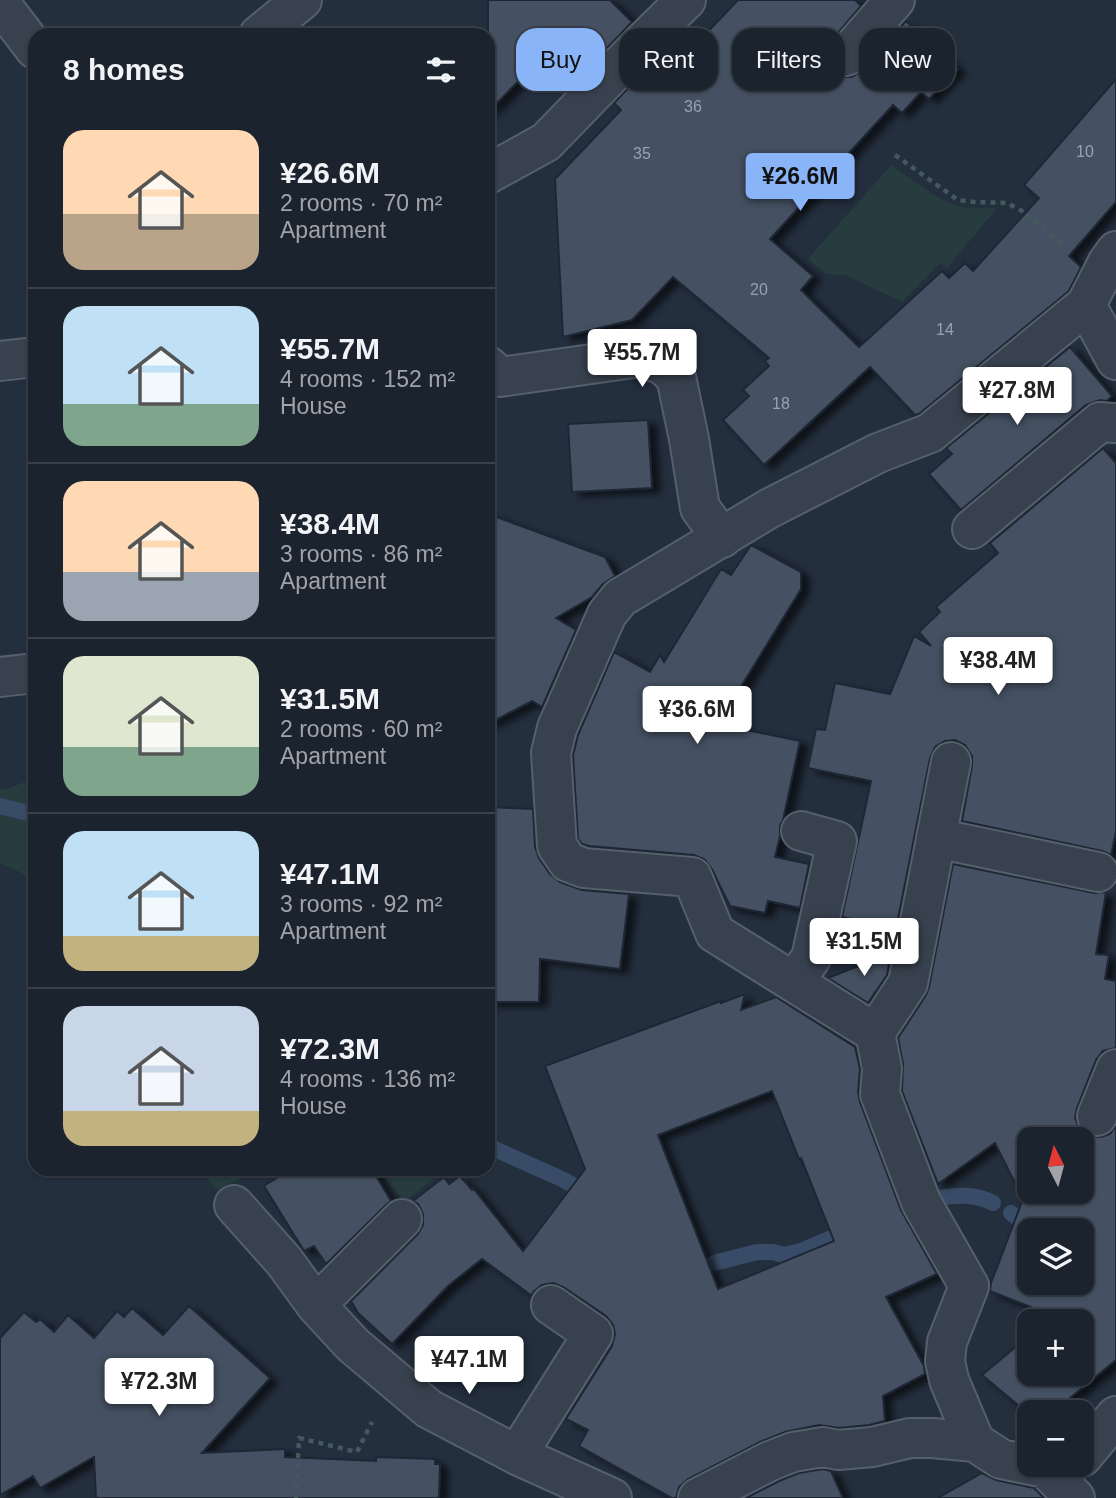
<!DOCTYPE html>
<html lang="en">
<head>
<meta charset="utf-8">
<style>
  :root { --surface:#1b232e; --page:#282f3a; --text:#f1f3f6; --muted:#a0a4aa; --line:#39404a; --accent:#8ab4f8 }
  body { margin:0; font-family:Helvetica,sans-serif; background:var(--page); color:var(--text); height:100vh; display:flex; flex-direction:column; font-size:26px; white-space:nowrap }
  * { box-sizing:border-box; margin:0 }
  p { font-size:23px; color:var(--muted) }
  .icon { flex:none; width:38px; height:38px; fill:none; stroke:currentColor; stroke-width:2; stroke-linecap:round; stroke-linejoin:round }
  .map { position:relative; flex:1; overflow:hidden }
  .sheet { position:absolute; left:28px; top:28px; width:467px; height:1148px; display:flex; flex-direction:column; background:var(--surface); border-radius:21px; box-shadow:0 2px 5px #0004,0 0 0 2px var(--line) }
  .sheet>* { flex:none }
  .banner { position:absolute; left:516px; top:28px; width:494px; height:63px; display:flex; gap:14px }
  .needle { width:46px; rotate:354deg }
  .buttons { position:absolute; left:1017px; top:1127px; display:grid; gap:14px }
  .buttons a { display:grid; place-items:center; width:77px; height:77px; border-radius:14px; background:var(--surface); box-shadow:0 2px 5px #0004,0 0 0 2px var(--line); font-size:35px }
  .price { position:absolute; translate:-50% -60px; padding:0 16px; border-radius:7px; background:#fff; color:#222; font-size:23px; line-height:46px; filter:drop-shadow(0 2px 4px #0008) }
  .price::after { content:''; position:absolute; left:50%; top:42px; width:21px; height:16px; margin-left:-10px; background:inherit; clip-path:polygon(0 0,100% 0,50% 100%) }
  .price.selected { background:var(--accent); color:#111 }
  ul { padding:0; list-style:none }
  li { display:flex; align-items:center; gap:21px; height:175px; padding:0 35px }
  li+li { border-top:2px solid var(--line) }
  li span { display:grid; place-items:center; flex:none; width:196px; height:140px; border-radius:21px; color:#555 }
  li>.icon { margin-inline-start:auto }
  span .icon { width:84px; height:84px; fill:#fffc; stroke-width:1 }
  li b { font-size:30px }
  h2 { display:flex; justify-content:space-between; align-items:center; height:84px; padding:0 35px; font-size:30px }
  .chip { padding:0 24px; border-radius:21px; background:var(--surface); box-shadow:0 2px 5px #0004,0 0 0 2px var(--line); font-size:24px; line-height:63px }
  .chip.selected { background:var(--accent); color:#111 }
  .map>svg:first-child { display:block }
  .green { fill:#263c3f }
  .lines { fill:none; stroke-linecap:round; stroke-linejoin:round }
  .stream { stroke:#394c67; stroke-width:16 }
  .building { fill:#455162; stroke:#1f2835; stroke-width:2; fill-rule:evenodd; filter:url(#shadow) }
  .minor-casing { stroke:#565f6c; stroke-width:42 }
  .path { stroke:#44595c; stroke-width:4.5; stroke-dasharray:5 5; stroke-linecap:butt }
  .minor { stroke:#38414e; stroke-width:38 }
  .labels { text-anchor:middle; stroke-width:5; stroke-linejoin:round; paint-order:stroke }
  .number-label { font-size:16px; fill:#98a1af }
</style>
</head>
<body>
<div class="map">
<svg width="1116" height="1498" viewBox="0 0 1116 1498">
  <defs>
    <filter id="shadow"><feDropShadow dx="8" dy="4.5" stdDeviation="3.5" flood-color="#0009"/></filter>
  </defs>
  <rect width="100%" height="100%" fill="#242f3e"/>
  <path class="green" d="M891 165C909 177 939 201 958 206 973 210 983 206 997 208L947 268 940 263 902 302 846 275 826 274 808 259Z
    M35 778V883L20 872 0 863V790H4Z
    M198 1169H252L245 1177 217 1189Z
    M377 1169H446L404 1202Z"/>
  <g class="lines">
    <path class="stream" d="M0 806 35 815
      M488 1146 564 1180 578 1188 586 1199
      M936 1199C953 1194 977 1194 993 1203
      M1011 1213 1033 1230
      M714 1263 757 1252H773L784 1255 801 1251 852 1229"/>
  </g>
  <path class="building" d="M488 0H610L632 22 583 73 554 45 488 112Z
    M738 0H855L861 6 830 42 824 52 826 64 832 73 841 77H852L862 70 906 21 958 69 929 99 921 92 902 113 893 105 770 239 813 276 801 290 859 347 942 271 949 278 965 263 973 271 1039 198 1024 185 1116 79V202L1069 256 1081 267 1069 291 919 414 915 415 870 367 764 465 723 420 749 396 743 390 769 366 765 361 769 358 673 277 632 320 563 337 555 179 621 110 614 103 655 60 663 53 676 65Z
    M1070 347 1112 396 1107 401 1100 400 1086 405 961 510 929 474 952 454 946 448Z
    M648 420 652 488 572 492 568 424Z
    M1103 448 1116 463V832L1111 855 1102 851 962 821 972 766V756L965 745 955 740 945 741 935 747 930 758 896 929 842 917 871 781 808 768 816 729 825 730 835 683 890 694 914 636 931 646 919 632 940 612 936 607 998 553 990 543Z
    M488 514 605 557 615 576 603 584 592 597 556 618 576 630 542 707 532 701 488 724Z
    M751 545 801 572V589L718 724 800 741 783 820 780 826V836L775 857 809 864 800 908 768 901 765 913 730 906 720 886 712 869 704 859 694 855 589 846 582 844 578 839 573 755 578 735 614 652 650 672 660 655 664 662 721 569 731 575Z
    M488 807 533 809 535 847 539 858 550 874 560 882 582 890 629 894 620 969 540 959 539 1002H488Z
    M953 864 1094 893 1106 892 1096 954 1109 955 1105 979 1116 981V1048L1103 1051 1096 1060 1077 1108 1075 1118 1080 1130 1089 1136 1101 1137 1110 1134 1116 1126V1360L1053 1412H1029V1414L982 1375 1029 1336V1374H1082V1321H1047L1054 1316 990 1291 991 1283 1023 1199 995 1143 938 1184 902 1091 903 1064 898 1038 926 995 929 987ZM1029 1139H1082V1192H1029ZM1029 1230H1082V1283H1029Z
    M891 953 887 975 868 1003 828 978Z
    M745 994 741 1010 776 997 855 1047 860 1069 858 1092 860 1102 901 1210 937 1274 886 1297 924 1366 925 1374 883 1396 885 1421 869 1425 839 1428 819 1425 785 1432 760 1442 688 1479 679 1487 676 1498H672L579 1446 588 1430 566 1419 612 1346 615 1334 613 1325 606 1316 563 1287 553 1283 542 1285 533 1292 532 1296 482 1259 448 1286 392 1344 358 1313 351 1301 418 1234 423 1225V1214L418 1204 413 1201 444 1177 449 1184 460 1176 472 1190 473 1188 523 1251 585 1169 545 1066 721 1001V1003ZM772 1091 799 1159 801 1158 834 1241 718 1289 658 1135Z
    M291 1169H372L391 1201 387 1204 326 1264 314 1246 304 1251 264 1186Z
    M189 1306 270 1378 202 1453 285 1449V1457L376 1461V1457L435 1459V1464H440L439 1498H96L94 1457 40 1488 33 1476 0 1495V1338L24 1312 36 1322 40 1319 54 1332 68 1315 94 1338 117 1311 124 1317 132 1308 163 1335Z
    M823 1469 831 1471 843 1498H746L779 1481 799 1473Z
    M982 1473 996 1480 1034 1488 1044 1498H938Z"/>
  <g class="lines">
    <defs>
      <path id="minor" d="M0 3 35 49
        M259 35 302 0
        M846 56 895 0
        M488 174 546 142 640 45 686 0
        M1086 305 1108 262 1116 251
        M0 361 35 357
        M488 366 500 377 641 357 663 365 676 377 689 439 700 508 722 538
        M972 529 1100 422 1116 423
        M0 677 35 673
        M936 838 1098 872
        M794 982 811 958 837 841 801 831
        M875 1033 908 983 951 762
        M1097 1116 1116 1069
        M234 1205 284 1261 316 1305 353 1345 429 1409 517 1455 612 1498
        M316 1305 402 1219
        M517 1455 593 1334 551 1305
        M1082 1457 1116 1416
        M698 1498 770 1461 793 1452 823 1447 838 1450 872 1447 910 1438H932L975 1442
        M1075 1498 1045 1468 1001 1459 975 1442 949 1380 945 1361 947 1342 969 1286 921 1202 880 1094 882 1068 875 1033 715 933 692 877 584 868 568 862 557 846 551 753 557 728 607 614 620 598 770 508 878 453 930 433 1086 305 1116 360"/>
    </defs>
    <use href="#minor" class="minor-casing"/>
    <path class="path" d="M895 155 958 200 974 202 1007 203 1024 212 1065 246
      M296 1498 299 1438 357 1452 372 1422"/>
    <use href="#minor" class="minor"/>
  </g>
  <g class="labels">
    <g class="number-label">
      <text x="693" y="112">36</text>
      <text x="1085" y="157">10</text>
      <text x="642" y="159">35</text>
      <text x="759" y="295">20</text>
      <text x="945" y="335">14</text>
      <text x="781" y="409">18</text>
    </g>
  </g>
</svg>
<div class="buttons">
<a><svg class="needle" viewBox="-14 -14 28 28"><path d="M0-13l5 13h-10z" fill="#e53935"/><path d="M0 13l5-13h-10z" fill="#a0a4aa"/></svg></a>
<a><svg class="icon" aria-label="layers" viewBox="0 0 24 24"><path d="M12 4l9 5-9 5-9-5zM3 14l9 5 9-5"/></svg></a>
<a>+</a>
<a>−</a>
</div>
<b class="price selected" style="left:800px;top:213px">¥26.6M</b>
<b class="price" style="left:642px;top:389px">¥55.7M</b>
<b class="price" style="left:1017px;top:427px">¥27.8M</b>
<b class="price" style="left:998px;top:697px">¥38.4M</b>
<b class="price" style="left:697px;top:746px">¥36.6M</b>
<b class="price" style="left:864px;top:978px">¥31.5M</b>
<b class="price" style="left:469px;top:1396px">¥47.1M</b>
<b class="price" style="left:159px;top:1418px">¥72.3M</b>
<div class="banner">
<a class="chip selected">Buy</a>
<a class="chip">Rent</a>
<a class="chip">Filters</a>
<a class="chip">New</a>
</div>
<section class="sheet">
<h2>8 homes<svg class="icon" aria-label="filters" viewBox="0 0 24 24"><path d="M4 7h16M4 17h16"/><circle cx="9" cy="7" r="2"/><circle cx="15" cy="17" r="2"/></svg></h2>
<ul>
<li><span style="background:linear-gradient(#ffd9b3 60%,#b9a48a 0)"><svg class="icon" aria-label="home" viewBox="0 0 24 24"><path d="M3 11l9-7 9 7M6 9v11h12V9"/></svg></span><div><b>¥26.6M</b><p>2 rooms · 70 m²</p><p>Apartment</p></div></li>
<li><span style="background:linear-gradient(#bfe0f5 70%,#7fa58c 0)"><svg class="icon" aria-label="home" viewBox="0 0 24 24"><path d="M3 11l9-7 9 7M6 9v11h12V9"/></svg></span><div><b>¥55.7M</b><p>4 rooms · 152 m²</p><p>House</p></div></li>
<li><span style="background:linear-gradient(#ffd9b3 65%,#9aa5b1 0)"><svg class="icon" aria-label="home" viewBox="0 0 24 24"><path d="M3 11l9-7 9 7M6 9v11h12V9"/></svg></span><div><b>¥38.4M</b><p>3 rooms · 86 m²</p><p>Apartment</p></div></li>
<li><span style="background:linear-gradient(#dfe7d0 65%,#7fa58c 0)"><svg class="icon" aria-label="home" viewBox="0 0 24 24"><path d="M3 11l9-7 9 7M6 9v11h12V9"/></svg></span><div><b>¥31.5M</b><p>2 rooms · 60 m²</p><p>Apartment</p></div></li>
<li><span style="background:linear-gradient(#bfe0f5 75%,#c2b280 0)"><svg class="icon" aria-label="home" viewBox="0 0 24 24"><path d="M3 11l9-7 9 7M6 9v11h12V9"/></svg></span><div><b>¥47.1M</b><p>3 rooms · 92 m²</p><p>Apartment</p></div></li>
<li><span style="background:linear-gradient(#c9d6e8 75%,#c2b280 0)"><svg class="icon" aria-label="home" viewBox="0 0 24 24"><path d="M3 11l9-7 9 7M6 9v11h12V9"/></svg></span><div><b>¥72.3M</b><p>4 rooms · 136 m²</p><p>House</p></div></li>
</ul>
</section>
</div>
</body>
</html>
